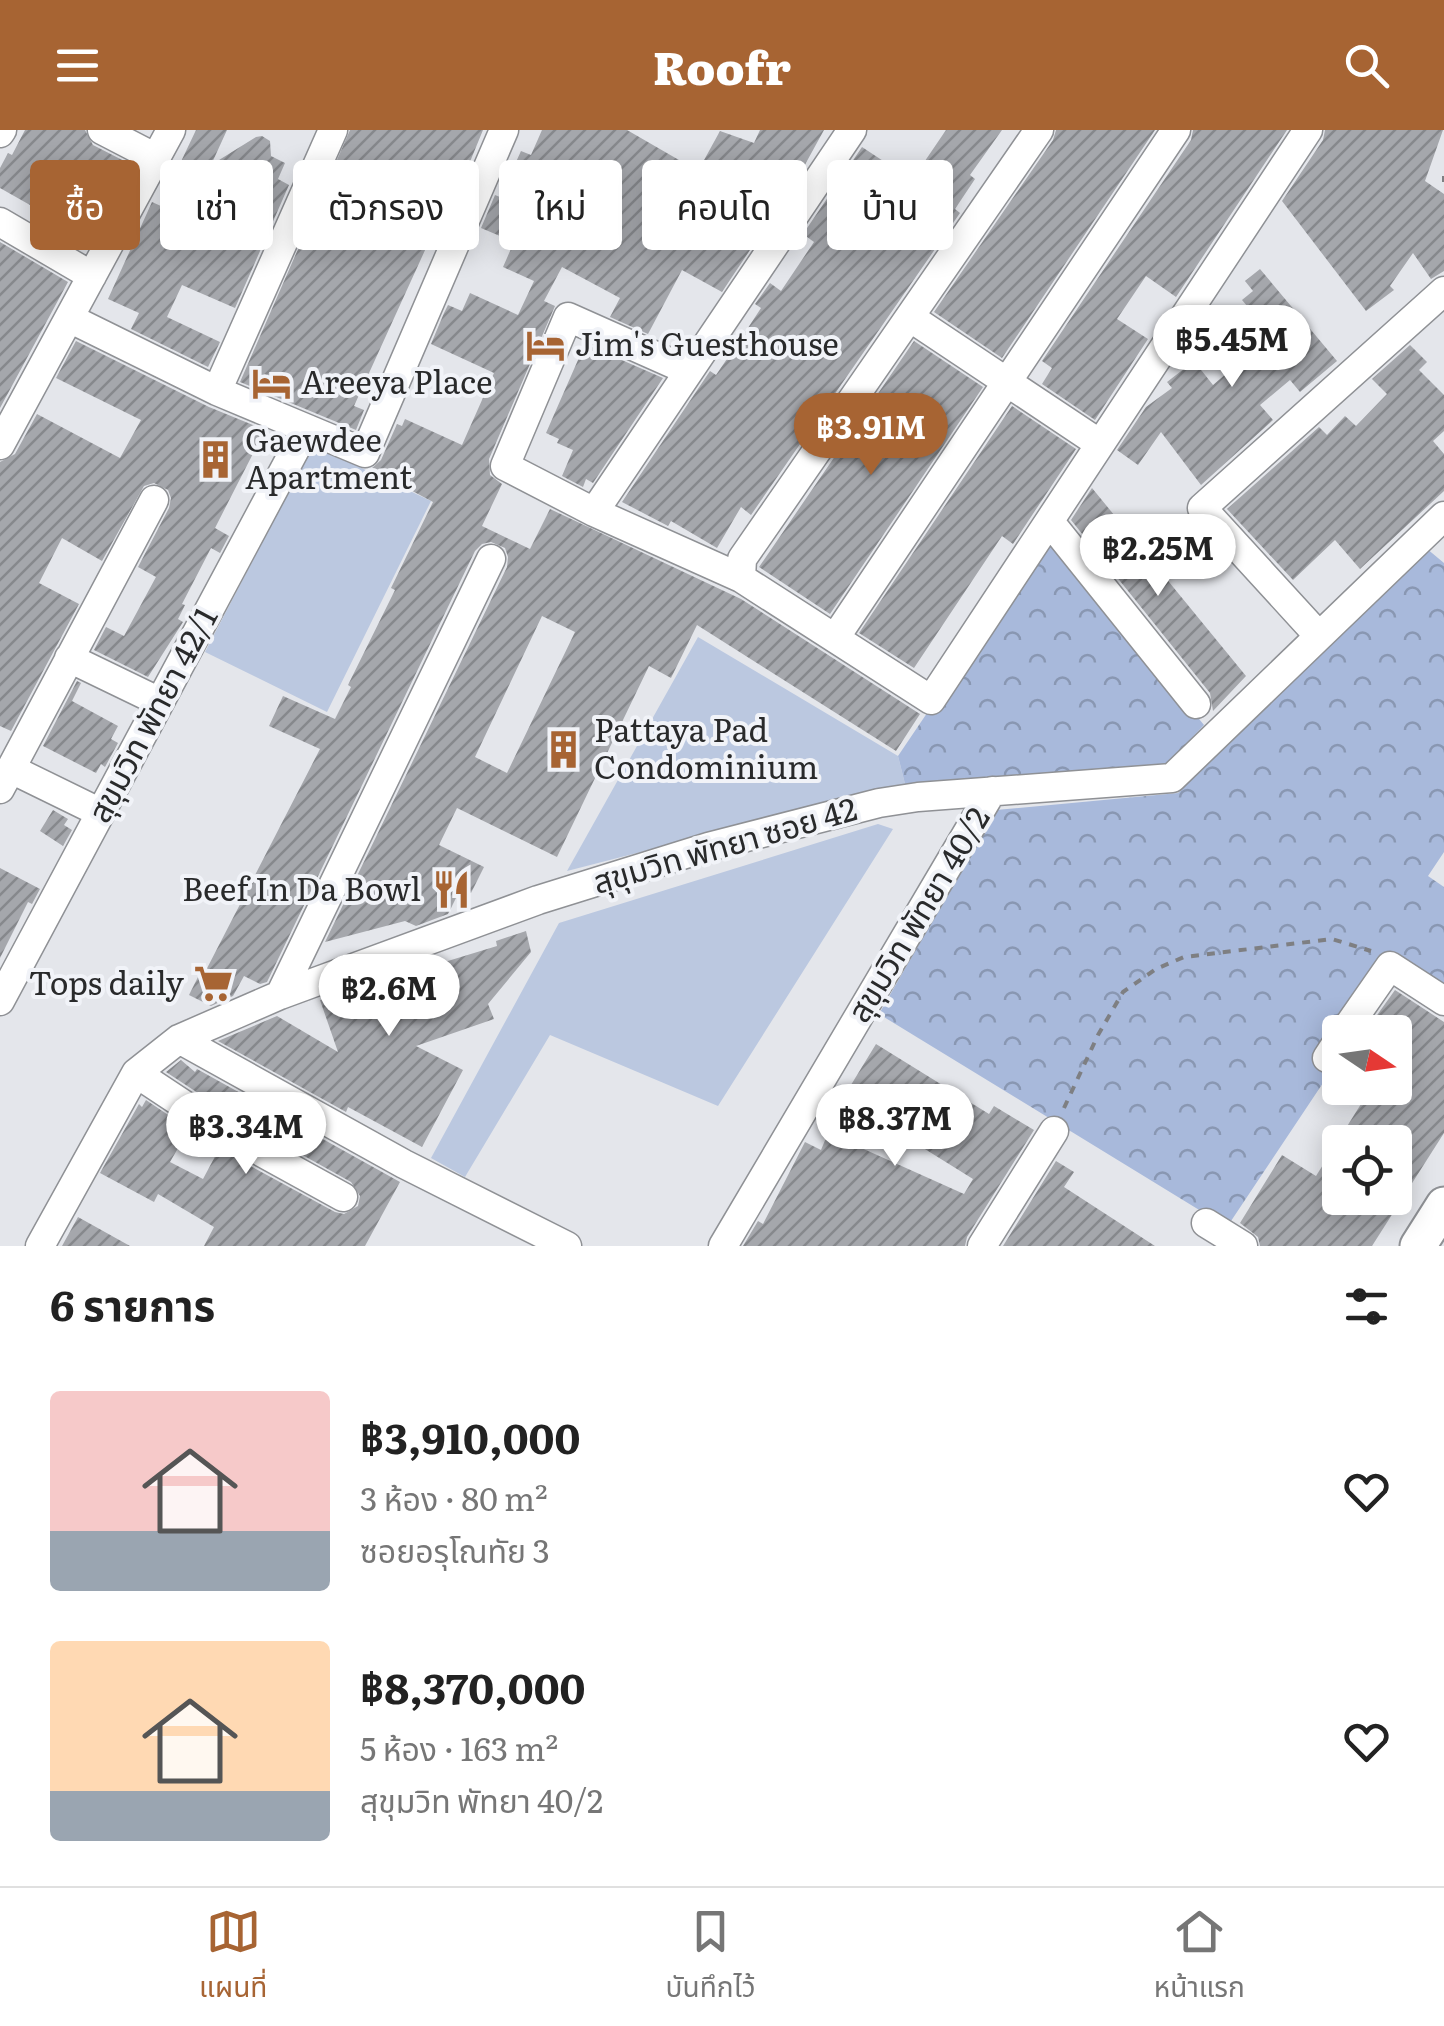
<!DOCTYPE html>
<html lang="th">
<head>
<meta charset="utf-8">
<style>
  :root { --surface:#fff; --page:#f2f2f2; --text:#222; --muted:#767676; --line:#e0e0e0; --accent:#a76433 }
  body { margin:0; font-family:Literata,"Noto Sans Thai",serif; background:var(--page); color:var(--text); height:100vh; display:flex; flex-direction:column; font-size:38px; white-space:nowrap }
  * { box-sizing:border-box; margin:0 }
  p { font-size:32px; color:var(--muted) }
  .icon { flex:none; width:55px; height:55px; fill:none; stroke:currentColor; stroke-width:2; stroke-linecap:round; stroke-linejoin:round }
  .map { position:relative; height:1116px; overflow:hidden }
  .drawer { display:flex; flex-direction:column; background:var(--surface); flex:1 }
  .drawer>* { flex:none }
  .hud { position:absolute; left:30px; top:30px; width:1385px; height:90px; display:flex; gap:20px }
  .needle { width:65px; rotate:103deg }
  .controls { position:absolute; left:1322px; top:885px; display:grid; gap:20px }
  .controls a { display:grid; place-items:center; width:90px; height:90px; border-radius:10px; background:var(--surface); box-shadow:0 5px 25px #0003; font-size:50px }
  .price { position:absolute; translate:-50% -85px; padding:0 22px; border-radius:35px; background:#fff; color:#222; font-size:32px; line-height:65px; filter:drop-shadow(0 2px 5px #0008) }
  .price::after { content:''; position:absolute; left:50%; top:60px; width:30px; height:22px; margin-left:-15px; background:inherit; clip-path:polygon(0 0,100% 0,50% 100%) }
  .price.current { background:var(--accent); color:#fff }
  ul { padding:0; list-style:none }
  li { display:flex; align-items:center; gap:30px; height:250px; padding:0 50px }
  li span { display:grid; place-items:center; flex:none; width:280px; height:200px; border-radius:10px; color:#555 }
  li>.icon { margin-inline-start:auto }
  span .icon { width:120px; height:120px; fill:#fffc; stroke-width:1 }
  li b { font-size:42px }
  h2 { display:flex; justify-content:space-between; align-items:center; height:120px; padding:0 50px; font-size:42px }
  .tag { padding:0 35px; border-radius:10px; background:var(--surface); box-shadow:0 5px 25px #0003; font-size:35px; line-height:90px }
  .tag.current { background:var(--accent); color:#fff }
  header { display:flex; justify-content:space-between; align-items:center; height:130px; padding:0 50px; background:var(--accent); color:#fff; font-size:45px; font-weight:800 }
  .tabs { display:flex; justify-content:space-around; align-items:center; height:140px; border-top:2px solid var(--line); background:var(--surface); font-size:28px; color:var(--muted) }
  .tabs a { display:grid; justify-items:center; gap:5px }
  .tabs .current { color:var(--accent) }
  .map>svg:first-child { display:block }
  .grass { fill:#bbc8e0 }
  .forest { fill:url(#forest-crowns) }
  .building { fill:url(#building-hatch); fill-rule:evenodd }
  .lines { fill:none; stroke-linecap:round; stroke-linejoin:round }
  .minor-casing { stroke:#8f9195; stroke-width:31 }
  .major-casing { stroke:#8f9195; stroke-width:39 }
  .path { stroke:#7e7f82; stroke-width:4; stroke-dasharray:8 8; stroke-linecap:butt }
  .minor { stroke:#fff; stroke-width:28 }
  .major { stroke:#fff; stroke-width:35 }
  .labels { text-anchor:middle; stroke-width:8; stroke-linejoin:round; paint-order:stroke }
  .poi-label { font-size:32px; fill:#292a2b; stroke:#f1f3f8; text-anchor:start }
  .street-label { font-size:32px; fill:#292a2b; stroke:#f1f3f8 }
</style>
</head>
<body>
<header><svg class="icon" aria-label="menu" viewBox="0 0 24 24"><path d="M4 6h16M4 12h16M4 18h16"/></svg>Roofr<svg class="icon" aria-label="search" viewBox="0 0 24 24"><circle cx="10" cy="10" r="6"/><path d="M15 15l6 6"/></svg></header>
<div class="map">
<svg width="1444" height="1116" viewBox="0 0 1444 1116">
  <defs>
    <pattern id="forest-crowns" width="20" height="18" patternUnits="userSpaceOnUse" patternTransform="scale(2.5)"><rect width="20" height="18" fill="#a8b9db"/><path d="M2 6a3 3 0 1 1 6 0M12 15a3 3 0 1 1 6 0" fill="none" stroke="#8997b2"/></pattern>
    <pattern id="building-hatch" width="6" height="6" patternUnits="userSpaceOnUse" patternTransform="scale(2.5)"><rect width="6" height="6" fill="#a5a7ac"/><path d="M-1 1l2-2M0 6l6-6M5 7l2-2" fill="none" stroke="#86888c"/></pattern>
  </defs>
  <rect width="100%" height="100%" fill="#e4e6eb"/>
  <path class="grass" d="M313 315 431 371 327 582 205 522Z
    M698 507 898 626 905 654 567 741Z
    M878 694 893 699 718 976 550 905 465 1047 431 1028 559 793Z"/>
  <path class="forest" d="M1048 404 1204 595 1166 635 905 654 898 626Z
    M1426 418 1444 433V722L1428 746 1444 757V859L1405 830 1227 1097 879 884 996 680 1178 663Z"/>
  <path class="building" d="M25 0H85L93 15 132 35 90 109 0 58V38L8 23 12 25Z
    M196 0H227L211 35 256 7 262 6 270 11 271 26 285 33 278 49 289 55 235 178 182 155 167 187 220 212 208 237 131 199 139 183 108 169 152 72 212 99 227 64 177 40Z
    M350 0H483L460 56 407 34 379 96 426 118 354 276 364 280 356 300 240 252Z
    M542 0H627L698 41 720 1 754 13 760 0H824L796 51 722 162 682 140 648 204 610 187 620 168 562 137 544 171 555 176 489 329 490 345 502 354 482 396 530 419 550 379 741 469 920 584 896 621 697 495 671 548 649 536 557 727 457 678 439 715 484 737 471 763 461 758 448 784 416 796 405 791 325 812 507 437 508 427 505 418 491 412 482 414 475 421 267 852 260 854 244 846 233 866 211 876 189 865 198 847 202 848 320 619 269 596 283 566 335 589 351 557 348 555 395 460 391 458 433 372 371 339 381 330 397 294 402 296 405 289 462 315 494 243 431 214 444 183 448 175 462 181 470 163 518 185 534 151 503 137 514 112 481 98 495 65 500 67 521 21 531 25ZM542 486 575 502 507 643 475 627Z
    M946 0H1002L970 45 975 49 955 79 960 83 751 385 741 377 717 418 671 391 668 396 622 372 710 241 716 245 744 204 761 178 755 174 770 153 781 161 814 112 803 104 862 17 912 50Z
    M1056 0H1155L1002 228 934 182 1053 10Z
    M1193 0H1287L1176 167 1146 146 1117 189 1148 209 1095 290 1042 254 1052 238 1042 231 1191 10Z
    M1325 0H1443L1425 51 1444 64V141L1431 149 1413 123 1390 156 1394 160 1366 181 1282 71 1323 10Z
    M0 112 68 152 0 278Z
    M1260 139 1337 231 1300 262 1290 250 1260 275 1273 290 1201 355 1161 302 1138 335 1117 320 1146 277 1172 258 1167 252 1194 231 1213 255 1261 214 1253 204 1264 196 1242 170 1253 161 1245 151Z
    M76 211 209 277 265 300 215 398 229 406 220 423 211 418 182 474 185 475 178 489 183 492 148 547 94 520 106 497 124 506 156 447 138 437 169 378 171 368 168 360 154 353 144 356 102 431 62 408 39 453 79 474 11 601 0 596V332L15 324 37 284 120 328 141 290 56 248Z
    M914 211 983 257 830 484 759 437Z
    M585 214 663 248 593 353 586 349 583 357 562 346 573 320 557 313 559 309 546 303Z
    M1410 215 1427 232 1419 240 1444 265V301L1433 311 1444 324V361L1360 439 1335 410 1293 450 1227 379 1319 297 1327 305 1345 286 1356 296 1387 264 1372 249Z
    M1012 276 1076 319 1013 414 1002 406 914 538 859 503Z
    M1092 358 1246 546 1213 581 1210 563 1071 390Z
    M77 551 81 553 72 571 118 596 111 609 118 613 105 637 101 634 96 643 43 616Z
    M53 680 68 689 64 695 72 700 63 716 40 701Z
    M0 738 40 759 32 774 28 772 0 828Z
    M526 801 531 822 488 874 494 889 416 916 463 940 422 1017 348 977 346 982 218 911 277 886 338 922 320 870 497 816 496 811Z
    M1395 860 1444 892V1003L1372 1116H1260L1258 1107 1240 1093 1282 1025 1316 1046 1371 958H1395V902H1365ZM1369 1000 1395 1012V1068H1340V1012H1361Z
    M876 914 989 984 994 976 1034 1000 967 1107 965 1116H743L758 1091 763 1094 805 1012 821 1020 828 1003 964 1064 973 1049 843 968Z
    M181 930 195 942 197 939 400 1052 365 1116H204L214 1097 158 1064 154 1072 100 1043 139 974 142 977 146 970 189 999 170 1032 203 1049 219 1019 335 1082 344 1084 358 1076 360 1066 351 1052 236 988 166 942Z
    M1056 1031 1074 1042 1064 1057 1155 1116H1003Z
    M78 1087 130 1116H62Z"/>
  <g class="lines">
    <defs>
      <path id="minor" d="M102 0 156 28
        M0 3 2 0
        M0 92 92 146
        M69 188 217 261 365 323 504 0
        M911 188 1100 314
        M687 240 568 187 505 336 594 382 741 448 931 570 1308 0
        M217 261 333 0
        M0 315 171 0
        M594 382 852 0
        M1050 392 1196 574
        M741 448 742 429 1039 0
        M1319 506 1202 378 1444 161
        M835 508 1176 0
        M69 528 160 572
        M11 639 101 683
        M0 659 154 370
        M280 865 491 429
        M0 871 306 299
        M1344 902 1390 836 1444 871
        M179 909 404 1034 567 1116
        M1327 928 1340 908
        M136 943 225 1002 343 1067
        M1206 1093 1243 1116
        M40 1116 136 943 179 909 280 865 538 770 708 717 879 673 918 667 1172 648 1444 386
        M723 1116 992 661
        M982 1116 1054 1001"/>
      <path id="major" d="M1418 1116 1444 1075"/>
    </defs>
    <use href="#minor" class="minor-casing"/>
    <use href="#major" class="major-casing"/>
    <path class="path" d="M1444 46V52
      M1064 978 1098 905 1123 862 1156 839 1184 827 1332 809 1371 821"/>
    <use href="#minor" class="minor"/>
    <use href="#major" class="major"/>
  </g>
  <defs>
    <symbol id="hotel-bare" viewBox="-9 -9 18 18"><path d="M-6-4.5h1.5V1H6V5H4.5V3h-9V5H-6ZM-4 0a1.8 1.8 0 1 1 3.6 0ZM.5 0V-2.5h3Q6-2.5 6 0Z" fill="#a76433" stroke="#f1f3f8" stroke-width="2.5" paint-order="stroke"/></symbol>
    <symbol id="building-bare" viewBox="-9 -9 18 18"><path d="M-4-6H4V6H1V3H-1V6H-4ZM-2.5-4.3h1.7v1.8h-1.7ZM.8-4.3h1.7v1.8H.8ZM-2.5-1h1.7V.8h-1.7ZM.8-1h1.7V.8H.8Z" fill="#a76433" stroke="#f1f3f8" stroke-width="2.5" paint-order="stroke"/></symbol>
    <symbol id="restaurant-bare" viewBox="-9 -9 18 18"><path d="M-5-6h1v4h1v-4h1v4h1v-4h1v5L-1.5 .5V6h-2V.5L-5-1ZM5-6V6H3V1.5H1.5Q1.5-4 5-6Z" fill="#a76433" stroke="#f1f3f8" stroke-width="2.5" paint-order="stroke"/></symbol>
    <symbol id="supermarket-bare" viewBox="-9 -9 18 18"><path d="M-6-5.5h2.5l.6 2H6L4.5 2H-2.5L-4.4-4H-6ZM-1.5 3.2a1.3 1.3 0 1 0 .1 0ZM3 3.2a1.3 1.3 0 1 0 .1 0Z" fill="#a76433" stroke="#f1f3f8" stroke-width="2.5" paint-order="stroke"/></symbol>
  </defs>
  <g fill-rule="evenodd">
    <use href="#hotel-bare" x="518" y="188" width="55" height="55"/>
    <use href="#hotel-bare" x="244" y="226" width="55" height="55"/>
    <use href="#building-bare" x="188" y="302" width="55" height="55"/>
    <use href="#building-bare" x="536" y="592" width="55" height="55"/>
    <use href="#restaurant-bare" x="424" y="732" width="55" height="55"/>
    <use href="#supermarket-bare" x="186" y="826" width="55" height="55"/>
  </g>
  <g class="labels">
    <g class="poi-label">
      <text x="575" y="226">Jim's Guesthouse</text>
      <text x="301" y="264">Areeya Place</text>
      <text x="245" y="322">Gaewdee<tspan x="245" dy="37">Apartment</tspan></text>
      <text x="594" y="612">Pattaya Pad<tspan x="594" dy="37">Condominium</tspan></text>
      <text x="421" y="771" text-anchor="end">Beef In Da Bowl</text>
      <text x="184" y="865" text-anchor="end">Tops daily</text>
    </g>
    <g class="street-label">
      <text transform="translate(153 585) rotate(-62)" y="11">สุขุมวิท พัทยา 42/1</text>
      <text transform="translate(725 716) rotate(-16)" y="11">สุขุมวิท พัทยา ซอย 42</text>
      <text transform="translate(919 785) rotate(-59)" y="11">สุขุมวิท พัทยา 40/2</text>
    </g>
  </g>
</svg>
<div class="controls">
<a><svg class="needle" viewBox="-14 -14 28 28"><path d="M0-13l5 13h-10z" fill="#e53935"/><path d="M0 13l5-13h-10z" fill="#767676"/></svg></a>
<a><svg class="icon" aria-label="locate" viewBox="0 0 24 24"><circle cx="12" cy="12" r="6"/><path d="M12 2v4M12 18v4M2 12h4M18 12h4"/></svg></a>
</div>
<b class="price" style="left:1232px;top:260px">฿5.45M</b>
<b class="price current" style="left:871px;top:348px">฿3.91M</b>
<b class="price" style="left:1158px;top:469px">฿2.25M</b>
<b class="price" style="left:389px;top:909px">฿2.6M</b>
<b class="price" style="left:895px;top:1039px">฿8.37M</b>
<b class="price" style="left:246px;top:1047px">฿3.34M</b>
<div class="hud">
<a class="tag current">ซื้อ</a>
<a class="tag">เช่า</a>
<a class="tag">ตัวกรอง</a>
<a class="tag">ใหม่</a>
<a class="tag">คอนโด</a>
<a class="tag">บ้าน</a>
</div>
</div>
<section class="drawer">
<h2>6 รายการ<svg class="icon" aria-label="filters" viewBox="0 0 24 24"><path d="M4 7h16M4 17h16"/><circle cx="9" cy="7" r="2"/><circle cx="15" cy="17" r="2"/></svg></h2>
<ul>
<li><span style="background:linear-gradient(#f6c9c9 70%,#9aa5b1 0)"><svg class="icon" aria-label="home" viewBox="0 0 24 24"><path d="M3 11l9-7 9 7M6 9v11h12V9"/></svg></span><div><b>฿3,910,000</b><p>3 ห้อง · 80 m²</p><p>ซอยอรุโณทัย 3</p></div><svg class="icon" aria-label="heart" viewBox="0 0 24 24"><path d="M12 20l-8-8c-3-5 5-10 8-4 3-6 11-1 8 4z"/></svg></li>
<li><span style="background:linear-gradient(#ffd9b3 75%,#9aa5b1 0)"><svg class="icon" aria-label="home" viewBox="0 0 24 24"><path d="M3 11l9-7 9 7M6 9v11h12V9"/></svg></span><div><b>฿8,370,000</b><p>5 ห้อง · 163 m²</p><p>สุขุมวิท พัทยา 40/2</p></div><svg class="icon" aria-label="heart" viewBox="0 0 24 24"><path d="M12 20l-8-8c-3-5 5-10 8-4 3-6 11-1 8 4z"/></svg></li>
</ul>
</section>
<nav class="tabs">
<a class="current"><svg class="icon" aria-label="map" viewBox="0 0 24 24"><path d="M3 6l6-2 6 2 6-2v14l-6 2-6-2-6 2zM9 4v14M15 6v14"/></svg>แผนที่</a>
<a><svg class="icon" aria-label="saved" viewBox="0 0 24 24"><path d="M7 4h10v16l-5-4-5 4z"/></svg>บันทึกไว้</a>
<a><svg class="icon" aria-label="home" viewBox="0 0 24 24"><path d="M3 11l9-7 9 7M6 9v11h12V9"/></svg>หน้าแรก</a>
</nav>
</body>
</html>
